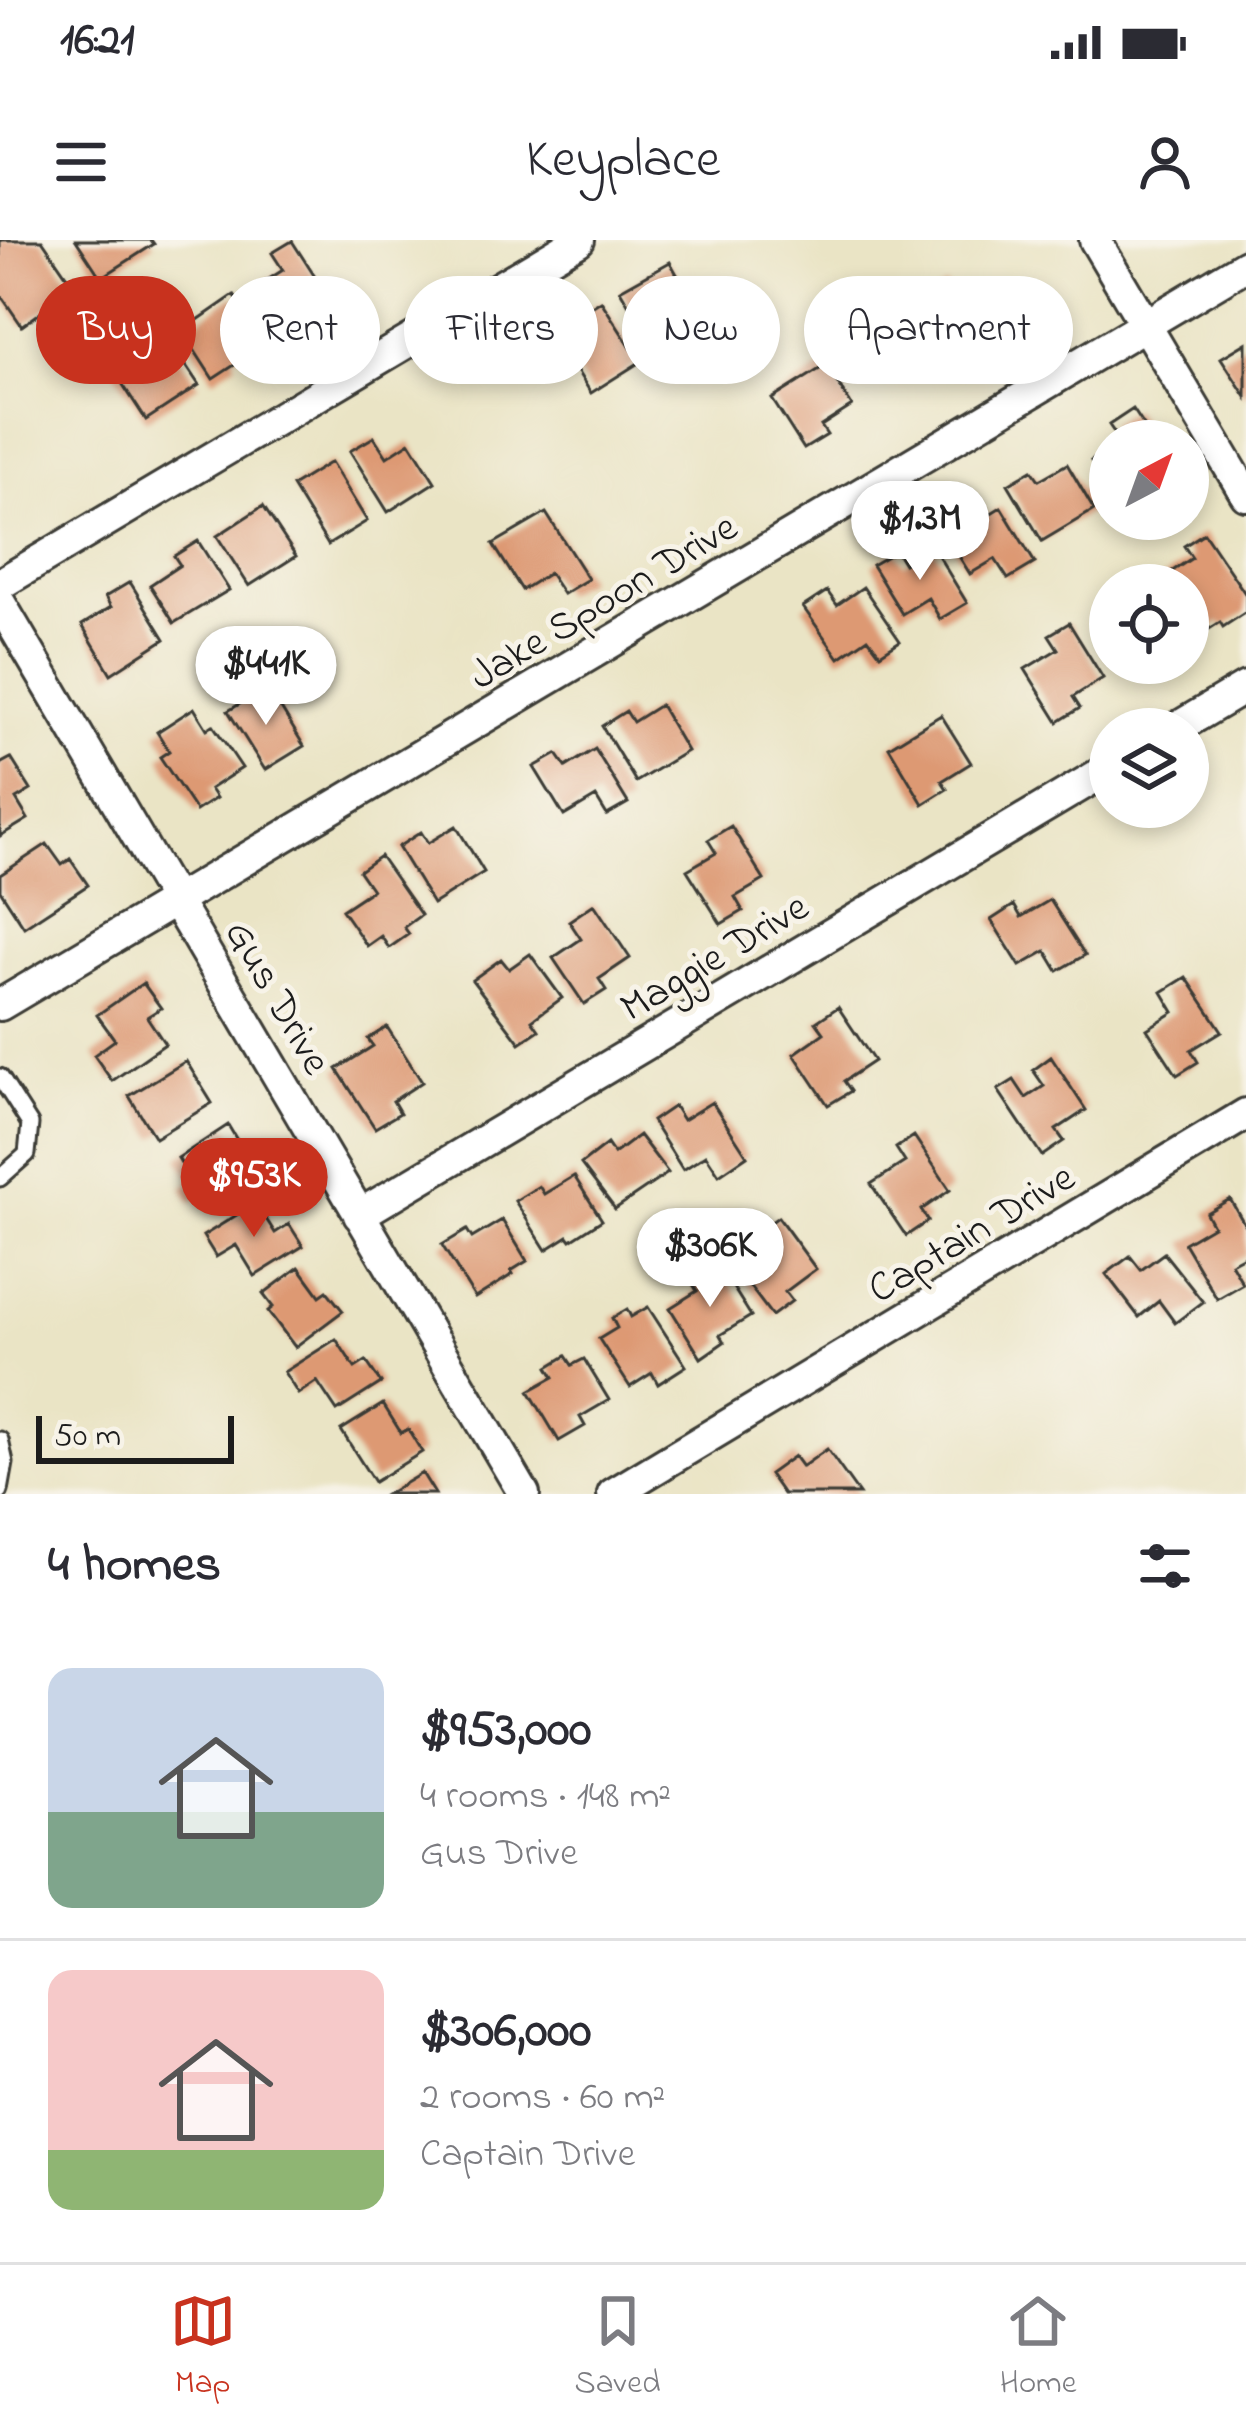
<!DOCTYPE html>
<html lang="en">
<head>
<meta charset="utf-8">
<style>
  :root { --surface:#fff; --page:#f2f2f3; --text:#2b2b33; --muted:#7c7c81; --line:#e1e1e2; --accent:#c8321e }
  body { margin:0; font-family:"Indie Flower",sans-serif; background:var(--page); color:var(--text); height:100vh; display:flex; flex-direction:column; font-size:45px; white-space:nowrap }
  * { box-sizing:border-box; margin:0 }
  p { font-size:39px; color:var(--muted) }
  .icon { flex:none; width:66px; height:66px; fill:none; stroke:currentColor; stroke-width:2; stroke-linecap:round; stroke-linejoin:round }
  .map { position:relative; height:1254px; overflow:hidden }
  .drawer { display:flex; flex-direction:column; background:var(--surface); flex:1 }
  .drawer>* { flex:none }
  .banner { position:absolute; left:36px; top:36px; width:1176px; height:108px; display:flex; gap:24px }
  .needle { width:78px; rotate:41deg }
  .controls { position:absolute; left:1089px; top:180px; display:grid; gap:24px }
  .controls a { display:grid; place-items:center; width:120px; height:120px; border-radius:50%; background:var(--surface); box-shadow:0 6px 18px #0003; font-size:60px }
  .scale { position:absolute; left:36px; bottom:30px; width:198px; box-sizing:border-box; padding-left:12px; border:6px solid #1c1c1c; border-top:0; font-size:33px; line-height:42px; white-space:nowrap; color:#1c1c1c; -webkit-text-stroke:9px #f7f3e8; paint-order:stroke }
  .price { position:absolute; translate:-50% -102px; padding:0 27px; border-radius:42px; background:#fff; color:#222; font-size:39px; line-height:78px; filter:drop-shadow(0 3px 6px #0008) }
  .price::after { content:''; position:absolute; left:50%; top:72px; width:36px; height:27px; margin-left:-18px; background:inherit; clip-path:polygon(0 0,100% 0,50% 100%) }
  .price.current { background:var(--accent); color:#fff }
  ul { padding:0; list-style:none }
  li { display:flex; align-items:center; gap:36px; height:300px; padding:0 48px }
  li+li { border-top:3px solid var(--line) }
  li span { display:grid; place-items:center; flex:none; width:336px; height:240px; border-radius:24px; color:#555 }
  li>.icon { margin-inline-start:auto }
  span .icon { width:144px; height:144px; fill:#fffc; stroke-width:1 }
  li b { font-size:51px }
  h2 { display:flex; justify-content:space-between; align-items:center; height:144px; padding:0 48px; font-size:51px }
  .pill { padding:0 42px; border-radius:54px; background:var(--surface); box-shadow:0 6px 18px #0003; font-size:42px; line-height:108px }
  .pill.current { background:var(--accent); color:#fff }
  .status { display:flex; justify-content:space-between; align-items:center; height:84px; padding:0 60px; background:var(--surface); direction:ltr }
  .status svg { height:33px; fill:currentColor }
  header { display:flex; justify-content:space-between; align-items:center; height:156px; padding:0 48px; background:var(--surface); font-size:54px; font-weight:600 }
  .menu { display:flex; justify-content:space-around; align-items:center; height:168px; border-top:3px solid var(--line); background:var(--surface); font-size:33px; color:var(--muted) }
  .menu a { display:grid; justify-items:center; gap:6px }
  .menu .current { color:var(--accent) }
  .map>svg:first-child { display:block }
  .building { fill:#dd9973 }
  .lines { fill:none; stroke-linecap:round; stroke-linejoin:round }
  .service-casing { stroke:#3b3a35; stroke-width:21 }
  .minor-casing { stroke:#3b3a35; stroke-width:36 }
  .service { stroke:#fff; stroke-width:15 }
  .minor { stroke:#fff; stroke-width:30 }
  .labels { text-anchor:middle; stroke-width:10; stroke-linejoin:round; paint-order:stroke }
  .street-label { font-size:42px; fill:#1c1c1c; stroke:#f7f3e8 }
</style>
</head>
<body>
<div class="status"><b>16:21</b><svg viewBox="0 0 49 12"><path d="M0 12V9h3v3zM5 12V6h3v6zM10 12V3h3v9zM15 12V0h3v12zM26 1h20v11H26zM47 4h2v5h-2z"/></svg></div>
<header><svg class="icon" aria-label="menu" viewBox="0 0 24 24"><path d="M4 6h16M4 12h16M4 18h16"/></svg>Keyplace<svg class="icon" aria-label="person" viewBox="0 0 24 24"><circle cx="12" cy="8" r="4"/><path d="M4 21q1-7 8-7t8 7"/></svg></header>
<div class="map">
<svg width="1246" height="1254" viewBox="0 0 1246 1254">
  <rect width="100%" height="100%" fill="#f7f3e8"/>
  <filter id="ink" filterUnits="userSpaceOnUse"><feTurbulence type="fractalNoise" baseFrequency=".00833" numOctaves="2"/><feDisplacementMap in="SourceGraphic" scale="24" xChannelSelector="R" yChannelSelector="G"/><feConvolveMatrix kernelMatrix="1 2 1 2 8 2 1 2 1" color-interpolation-filters="sRGB"/></filter>
  <filter id="wash" filterUnits="userSpaceOnUse"><feTurbulence type="fractalNoise" baseFrequency=".004" numOctaves="4" result="noise"/><feDisplacementMap in="SourceGraphic" scale="48" xChannelSelector="R" yChannelSelector="G"/><feGaussianBlur stdDeviation="2.7" result="paint"/><feColorMatrix in="noise" values="0 0 0 0 0 0 0 0 0 0 0 0 0 0 0 0 0 1.4 0 .05"/><feComposite in="paint" operator="in"/></filter>
  <g filter="url(#wash)">
    <rect width="100%" height="100%" fill="#eae4c5"/>
    <g id="blocks">
      <path class="building" d="M0 0H42L75 48 22 86 0 54Z
        M76 0H151L154 4 101 38Z
        M292 1 326 54 295 73 303 85 280 99 250 51 283 30 272 13Z
        M670 22 695 66 683 73 685 76 648 98 620 50Z
        M946 45 961 69 971 63 979 76 969 83 982 103 943 128 907 70Z
        M234 55 262 99 233 117 236 124 213 139 182 91Z
        M601 61 640 122 591 153 558 101 580 87 574 78Z
        M167 97 199 145 146 180 114 131Z
        M1246 103V157L1221 118Z
        M826 125 852 166 821 186 827 195 804 209 772 159Z
        M1133 169 1154 201H1120L1109 185Z
        M374 197 387 217 410 202 435 242 388 272 350 211Z
        M1110 208V249L1091 221Z
        M331 222 367 281 328 305 292 246Z
        M1067 224 1094 270 1042 301 1008 244 1032 230 1039 240Z
        M263 266 296 316 249 346 217 296Z
        M1001 267 1035 323 1008 339 995 319 970 334 941 287 964 273 972 285Z
        M546 273 588 339 563 354 549 333 522 350 493 304Z
        M1204 293 1246 355V372L1223 387 1220 382 1200 395 1188 377V345H1167L1162 338 1192 318 1184 306Z
        M198 301 229 350 174 383 150 345 180 325 174 316Z
        M933 307 967 363 940 379 928 358 902 374 872 325 896 311 904 324Z
        M130 342 165 399 111 434 82 385 111 367 105 357Z
        M863 347 900 401 880 414 868 398 839 418 803 367 827 351 837 365Z
        M1069 383 1103 438 1073 457 1080 468 1058 482 1025 429 1058 409 1049 395Z
        M268 447 304 506 265 530 228 471Z
        M660 465 687 511 636 542 602 486 626 471 633 482Z
        M194 468 207 489 213 485 242 528 210 549 216 558 196 571 160 517 169 511 157 492Z
        M941 475 971 523 942 541 947 549 923 564 889 507Z
        M595 509 628 563 607 575 596 557 564 576 534 527 557 514 566 527Z
        M11 518 31 550 16 559 28 579 0 596V524Z
        M456 586 484 632 433 664 398 607 421 592 428 603Z
        M731 586 764 640 735 657 743 671 721 684 687 630 716 613 708 600Z
        M47 604 62 625 70 619 88 645 24 687 0 650V635Z
        M380 616 421 675 404 687 409 694 389 708 381 696 367 706 342 670 372 650 359 631Z
        M1050 660 1085 715 1058 731 1046 711 1020 726 991 680 1014 665 1021 677Z
        M594 664 630 718 599 739 606 750 584 764 553 718 581 699 569 681Z
        M530 714 562 758 532 780 539 790 520 803 472 740 501 719 509 729Z
        M1186 737 1222 791 1191 810 1198 822 1177 835 1147 789 1174 772 1162 752Z
        M143 743 161 768 147 777 165 804 112 841 94 815 115 800 97 775Z
        M838 767 874 821 844 841 851 851 828 865 794 814 824 793 816 782Z
        M387 787 422 842 393 861 400 873 375 888 337 829 373 806 368 799Z
        M1051 817 1086 870 1056 890 1064 901 1042 916 998 850 1014 840 1026 858 1044 846 1033 830Z
        M186 821 212 863 155 898 129 856Z
        M712 862 747 916 719 935 706 915 683 930 652 881 674 866 683 880Z
        M228 885 243 910 233 916 252 945 212 971 202 955 191 962 182 948 192 941 178 918Z
        M639 895 668 933 615 969 581 924 607 904 614 914Z
        M914 896 950 950 921 970 928 981 906 996 871 944 905 922 896 908Z
        M574 936 602 980 571 1000 568 996 546 1010 515 961 539 946 544 954Z
        M1230 959 1246 987V1015L1231 1023 1243 1044 1217 1059 1184 1003 1213 986 1206 973Z
        M256 963 275 993 289 984 303 1006 255 1036 236 1005 216 1017 203 996Z
        M778 977 816 1029 785 1052 792 1061 772 1076 739 1032 767 1012 755 994Z
        M502 980 527 1021 511 1031 513 1034 475 1058 442 1005 467 990 472 998Z
        M1164 1013 1203 1062 1175 1083 1159 1061 1139 1077 1106 1034 1130 1016 1141 1030Z
        M717 1022 751 1076 720 1095 724 1102 701 1118 670 1068 697 1051 690 1039Z
        M299 1027 320 1056 327 1051 343 1071 295 1107 268 1071 273 1067 263 1054Z
        M648 1067 686 1126 658 1144 652 1133 630 1147 599 1099 617 1088 612 1078 627 1069 631 1077Z
        M336 1099 355 1128 366 1121 381 1143 337 1171 317 1141 298 1154 284 1132Z
        M566 1116 572 1125 584 1119 609 1160 580 1177 585 1186 559 1201 529 1151 554 1137 548 1127Z
        M383 1164 401 1193 408 1189 422 1212 374 1242 341 1190Z
        M827 1209 859 1254H783L769 1234 794 1216 802 1227Z
        M422 1233 435 1254H387Z"/>
    </g>
  </g>
  <g filter="url(#ink)">
    <use href="#blocks" fill-opacity="0" stroke="#3b3a35" stroke-width="3"/>
    <g class="lines">
      <defs>
        <path id="service" d="M0 837 30 884 27 914 0 938
          M0 1200 5 1223 0 1251"/>
        <path id="minor" d="M1095 0 1246 255
          M0 344 579 0
          M0 363 524 1254
          M1175 489 1246 447
          M0 765 1246 25
          M359 975 1110 528
          M613 1254 1246 874"/>
      </defs>
      <use href="#service" class="service-casing"/>
      <use href="#minor" class="minor-casing"/>
      <use href="#service" class="service"/>
      <use href="#minor" class="minor"/>
    </g>
  </g>
  <g class="labels">
    <g class="street-label">
      <text transform="translate(602 359) rotate(-31)" y="15">Jake Spoon Drive</text>
      <text transform="translate(713 715) rotate(-31)" y="15">Maggie Drive</text>
      <text transform="translate(280 756) rotate(60)" y="15">Gus Drive</text>
      <text transform="translate(970 991) rotate(-31)" y="15">Captain Drive</text>
    </g>
  </g>
</svg>
<div class="controls">
<a><svg class="needle" viewBox="-14 -14 28 28"><path d="M0-13l5 13h-10z" fill="#e53935"/><path d="M0 13l5-13h-10z" fill="#7c7c81"/></svg></a>
<a><svg class="icon" aria-label="locate" viewBox="0 0 24 24"><circle cx="12" cy="12" r="6"/><path d="M12 2v4M12 18v4M2 12h4M18 12h4"/></svg></a>
<a><svg class="icon" aria-label="layers" viewBox="0 0 24 24"><path d="M12 4l9 5-9 5-9-5zM3 14l9 5 9-5"/></svg></a>
</div>
<div class="scale">50 m</div>
<b class="price" style="left:920px;top:343px">$1.3M</b>
<b class="price" style="left:266px;top:488px">$441K</b>
<b class="price current" style="left:254px;top:1000px">$953K</b>
<b class="price" style="left:710px;top:1070px">$306K</b>
<div class="banner">
<a class="pill current">Buy</a>
<a class="pill">Rent</a>
<a class="pill">Filters</a>
<a class="pill">New</a>
<a class="pill">Apartment</a>
</div>
</div>
<section class="drawer">
<h2>4 homes<svg class="icon" aria-label="filters" viewBox="0 0 24 24"><path d="M4 7h16M4 17h16"/><circle cx="9" cy="7" r="2"/><circle cx="15" cy="17" r="2"/></svg></h2>
<ul>
<li><span style="background:linear-gradient(#c9d6e8 60%,#7fa58c 0)"><svg class="icon" aria-label="home" viewBox="0 0 24 24"><path d="M3 11l9-7 9 7M6 9v11h12V9"/></svg></span><div><b>$953,000</b><p>4 rooms · 148 m²</p><p>Gus Drive</p></div></li>
<li><span style="background:linear-gradient(#f6c9c9 75%,#8fb573 0)"><svg class="icon" aria-label="home" viewBox="0 0 24 24"><path d="M3 11l9-7 9 7M6 9v11h12V9"/></svg></span><div><b>$306,000</b><p>2 rooms · 60 m²</p><p>Captain Drive</p></div></li>
</ul>
</section>
<nav class="menu">
<a class="current"><svg class="icon" aria-label="map" viewBox="0 0 24 24"><path d="M3 6l6-2 6 2 6-2v14l-6 2-6-2-6 2zM9 4v14M15 6v14"/></svg>Map</a>
<a><svg class="icon" aria-label="saved" viewBox="0 0 24 24"><path d="M7 4h10v16l-5-4-5 4z"/></svg>Saved</a>
<a><svg class="icon" aria-label="home" viewBox="0 0 24 24"><path d="M3 11l9-7 9 7M6 9v11h12V9"/></svg>Home</a>
</nav>
</body>
</html>
